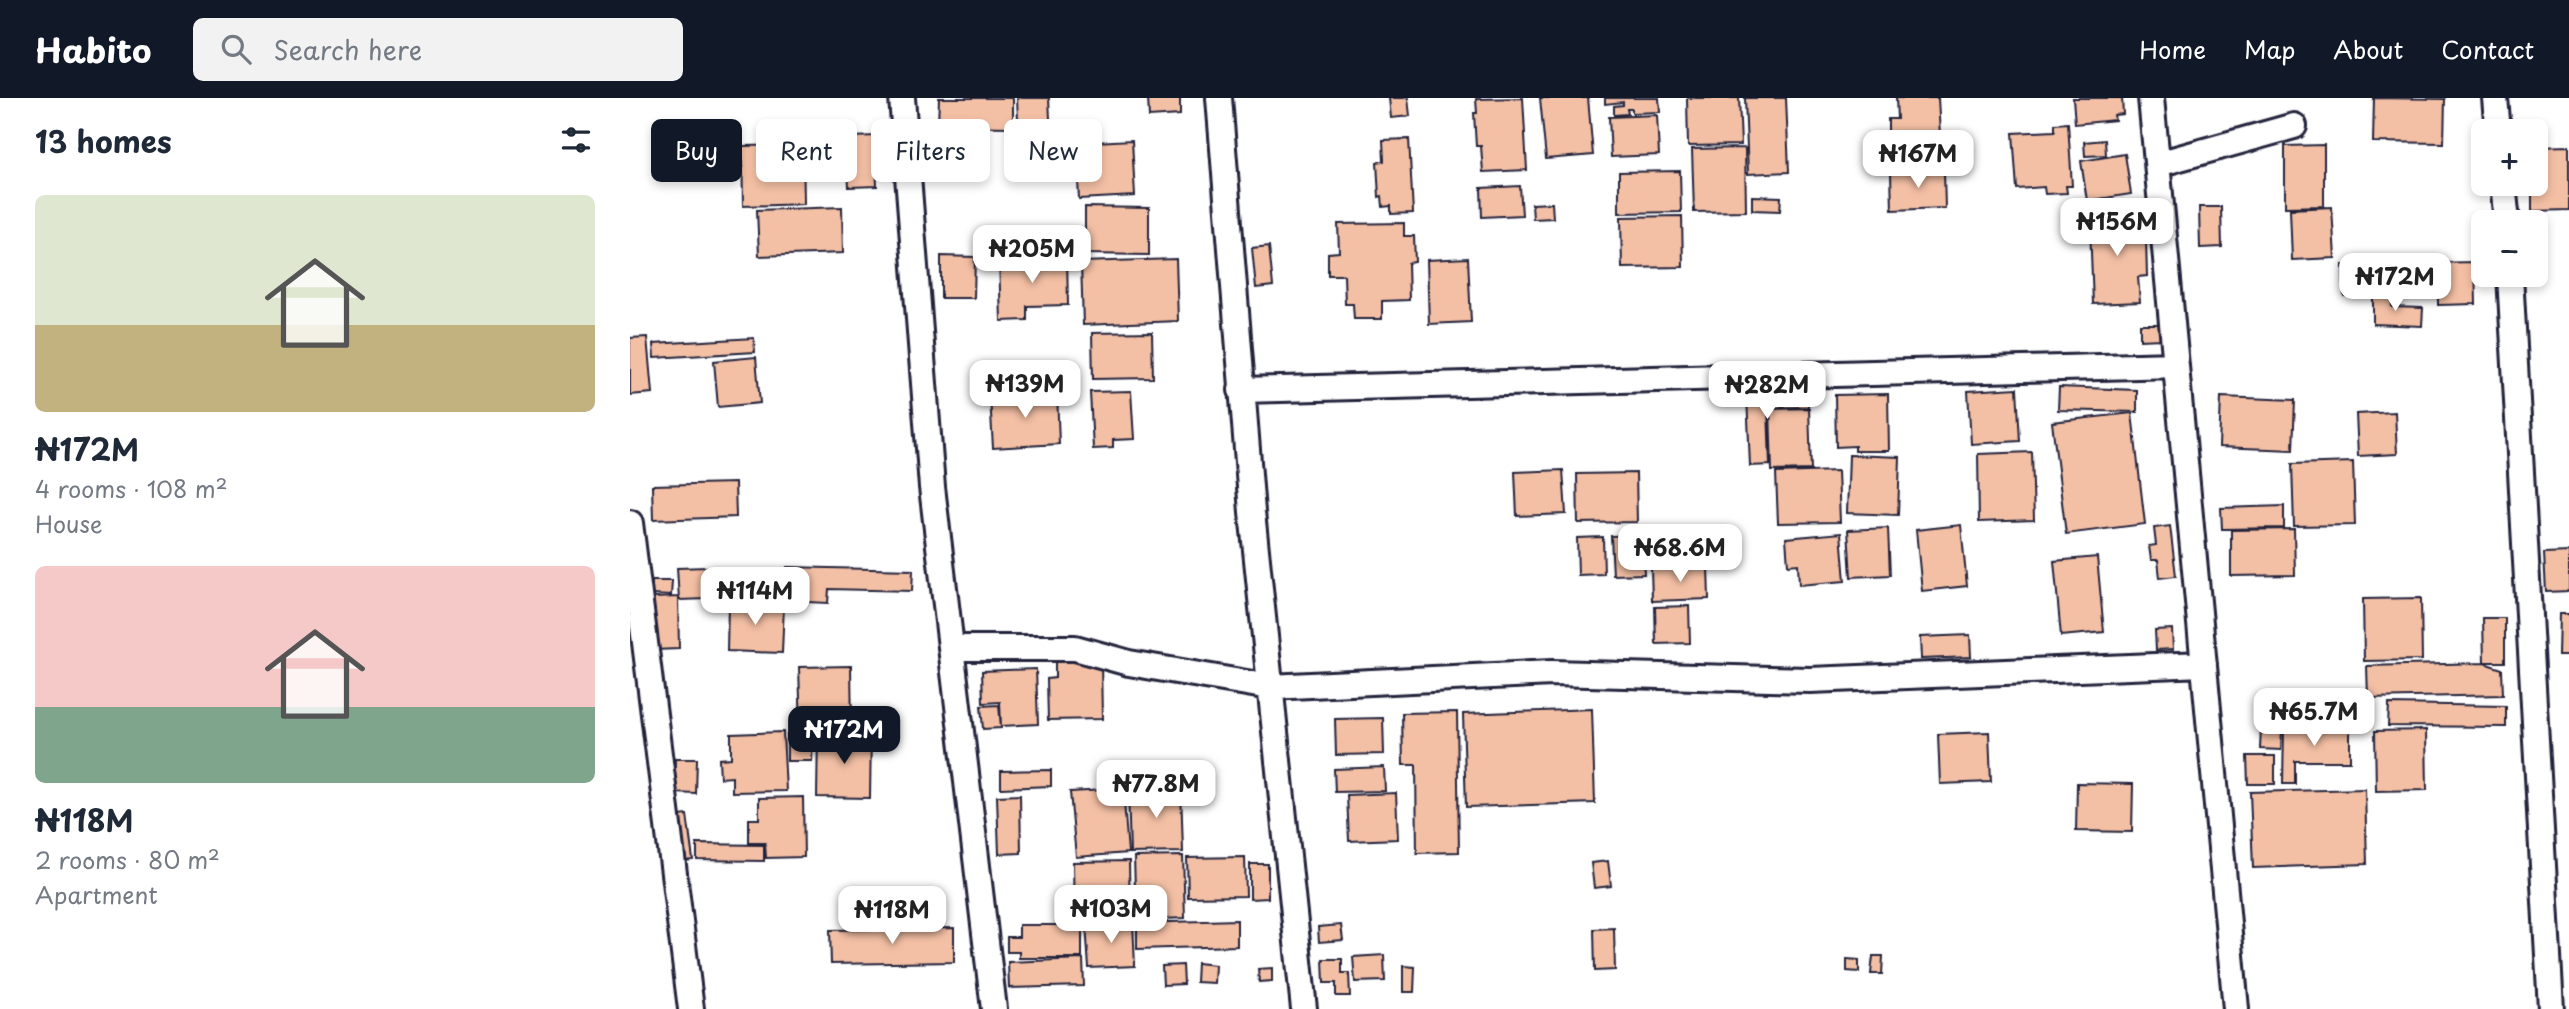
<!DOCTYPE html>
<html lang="en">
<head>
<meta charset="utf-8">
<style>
  :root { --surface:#fff; --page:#f2f2f3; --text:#1f2937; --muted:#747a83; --accent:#111827 }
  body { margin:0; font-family:"Playpen Sans",sans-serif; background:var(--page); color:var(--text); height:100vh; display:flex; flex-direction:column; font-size:26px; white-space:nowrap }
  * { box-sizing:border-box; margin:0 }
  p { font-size:23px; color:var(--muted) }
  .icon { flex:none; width:38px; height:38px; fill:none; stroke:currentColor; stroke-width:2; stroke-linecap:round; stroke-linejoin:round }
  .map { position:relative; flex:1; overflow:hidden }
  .details { display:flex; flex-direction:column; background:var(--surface); width:630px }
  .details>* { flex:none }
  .guide { position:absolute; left:21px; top:21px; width:665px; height:63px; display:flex; gap:14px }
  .controls { position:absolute; left:1841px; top:21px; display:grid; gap:14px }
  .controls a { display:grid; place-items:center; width:77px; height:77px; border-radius:10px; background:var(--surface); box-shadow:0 4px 10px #0003; font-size:35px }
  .price { position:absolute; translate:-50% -60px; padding:0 16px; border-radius:14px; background:#fff; color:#222; font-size:23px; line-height:46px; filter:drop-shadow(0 2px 4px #0008) }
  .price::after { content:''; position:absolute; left:50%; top:42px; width:21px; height:16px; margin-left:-10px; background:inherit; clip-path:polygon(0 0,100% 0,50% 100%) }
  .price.active { background:var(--accent); color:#fff }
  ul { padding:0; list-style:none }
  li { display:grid; align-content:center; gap:14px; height:371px; padding:0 35px }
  li span { display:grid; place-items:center; height:217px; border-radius:10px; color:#555 }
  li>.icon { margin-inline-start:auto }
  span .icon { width:126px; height:126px; fill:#fffc; stroke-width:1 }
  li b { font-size:30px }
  h2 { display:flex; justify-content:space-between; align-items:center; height:84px; padding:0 35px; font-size:30px }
  .tag { padding:0 24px; border-radius:10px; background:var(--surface); box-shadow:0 4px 10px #0003; font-size:24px; line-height:63px }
  .tag.active { background:var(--accent); color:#fff }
  header { display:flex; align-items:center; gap:42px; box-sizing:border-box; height:98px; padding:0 35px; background:var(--accent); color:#fff }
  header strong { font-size:33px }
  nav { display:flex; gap:38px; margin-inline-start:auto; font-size:24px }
  .search { width:490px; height:63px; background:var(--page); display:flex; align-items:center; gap:18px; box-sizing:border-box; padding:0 24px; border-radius:10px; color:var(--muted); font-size:26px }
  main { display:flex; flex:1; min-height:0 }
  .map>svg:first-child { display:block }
  .building { fill:#f4c0a5; stroke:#22223b; stroke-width:2 }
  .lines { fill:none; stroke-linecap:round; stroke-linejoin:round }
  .street-casing { stroke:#22223b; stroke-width:30 }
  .street { stroke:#fff; stroke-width:24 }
</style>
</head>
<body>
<header>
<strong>Habito</strong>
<div class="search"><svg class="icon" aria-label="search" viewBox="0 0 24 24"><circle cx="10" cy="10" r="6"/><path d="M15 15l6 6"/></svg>Search here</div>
<nav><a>Home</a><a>Map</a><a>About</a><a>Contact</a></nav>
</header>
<main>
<section class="details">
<h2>13 homes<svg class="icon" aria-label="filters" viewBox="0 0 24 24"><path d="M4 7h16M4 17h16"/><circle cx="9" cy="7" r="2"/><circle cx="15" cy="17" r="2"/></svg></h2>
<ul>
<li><span style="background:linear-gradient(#dfe7d0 60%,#c2b280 0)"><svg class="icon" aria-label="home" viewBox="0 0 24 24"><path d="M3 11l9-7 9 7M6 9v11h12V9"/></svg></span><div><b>₦172M</b><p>4 rooms · 108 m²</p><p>House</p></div></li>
<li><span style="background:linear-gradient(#f6c9c9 65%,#7fa58c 0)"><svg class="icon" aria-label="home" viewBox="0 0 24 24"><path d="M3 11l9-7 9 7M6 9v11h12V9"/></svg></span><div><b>₦118M</b><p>2 rooms · 80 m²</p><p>Apartment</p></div></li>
</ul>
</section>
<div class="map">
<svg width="1939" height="911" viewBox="0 0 1939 911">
  <rect width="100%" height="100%" fill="#fff"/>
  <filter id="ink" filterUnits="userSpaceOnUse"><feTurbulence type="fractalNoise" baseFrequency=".0143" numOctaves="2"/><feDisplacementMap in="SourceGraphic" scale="14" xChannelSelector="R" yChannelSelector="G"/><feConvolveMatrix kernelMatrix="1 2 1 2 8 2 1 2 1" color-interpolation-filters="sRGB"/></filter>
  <g filter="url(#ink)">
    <path class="building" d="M309 0H383V29L308 28Z
      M387 0H419L422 63 390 65Z
      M518 0H550V17L519 19Z
      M759 0H778L780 18 761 20Z
      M893 0 897 72 853 74 851 48H846L844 15H847L846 1Z
      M910 0H958L963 57 916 61Z
      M975 0H1029L1030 14 1002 15V11H997L998 16 984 17V8L993 7V4L975 6Z
      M1057 0H1109L1111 47 1058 48Z
      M1115 0H1156L1159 74 1118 76Z
      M1266 0H1308L1311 56 1270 58 1269 44 1258 45V21H1267Z
      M1443 0H1492L1493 16 1484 17 1485 22 1445 26Z
      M1744 0 1815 1 1814 45 1743 44Z
      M1027 17 1029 57 981 59 979 19Z
      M1438 25 1442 88H1436L1437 95 1415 96 1414 89 1387 91 1383 35 1425 33V26Z
      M245 38 247 88 219 89 218 70 181 71 180 41Z
      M779 41 783 115 761 116V108L753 109 752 98 749 99 747 64 754 63 753 42Z
      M502 42 505 98 449 101 446 45Z
      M1475 42 1476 57 1455 58 1454 44Z
      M173 47 174 106 113 108 112 48Z
      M1694 47V108L1655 109V48Z
      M1939 48V112L1902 113V86H1906V49Z
      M1115 50 1116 113 1064 114 1062 51Z
      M1495 56 1501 96 1457 103 1451 63Z
      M1050 73 1051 114 989 115V74Z
      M1314 73 1315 110 1262 112 1261 75Z
      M890 88 892 117 852 119 851 90Z
      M1122 98 1151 99 1150 113 1122 112Z
      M922 105 923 120 903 121 902 106Z
      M212 109 213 155 129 158 127 112Z
      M455 109 519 110V157L455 156Z
      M1569 109H1591L1592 149 1570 150Z
      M1702 109 1705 160 1662 162 1660 111Z
      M1504 111 1506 141H1516L1517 178 1508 179 1510 204 1463 206 1460 128 1466 127V113Z
      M1052 118 1053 169 992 170 991 119Z
      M774 125V138H784L785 164 778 165 779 202 752 203V221H724L723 206H715L714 177H698V155L709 154 708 126Z
      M639 148 643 188 626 190 622 150Z
      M311 158 345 159 344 200H311Z
      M437 159 438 207 397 208V222L371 223 369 161Z
      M838 160 841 224 799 226 797 162Z
      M546 161 548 223 453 227 451 164Z
      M1845 164 1846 206 1808 207V180L1736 181V197L1714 198 1713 167Z
      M1761 196 1762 209 1793 210 1792 228 1743 226V198Z
      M1510 226H1531V241L1510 242Z
      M522 234 523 280 463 281 462 235Z
      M17 239 22 295 0 297V240Z
      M124 240 125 254 24 260 23 246Z
      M126 259 130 305 88 309 84 263Z
      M1429 289 1507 292V314L1428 312Z
      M1387 290 1390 343 1341 346 1338 293Z
      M501 293 504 341 483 342V350L463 351 460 294Z
      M427 294 429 346 363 350 360 298Z
      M1178 294V309L1138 310 1140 367 1120 368 1117 297Z
      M1258 296 1259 353H1225V348L1206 349 1205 297Z
      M1591 299 1665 302 1663 352 1589 349Z
      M1179 310 1181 372 1142 373 1140 311Z
      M1765 314 1767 356 1728 358 1726 316Z
      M1502 315 1515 426 1436 436 1422 324Z
      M1402 354 1404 422 1349 424 1348 356Z
      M1219 357 1270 359 1268 417 1217 415Z
      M1723 364 1725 427 1664 428 1662 366Z
      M933 372 936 416 887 418 885 374Z
      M1208 373 1210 424 1148 425 1146 375Z
      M1006 375 1007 424 948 425 947 376Z
      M105 385 106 419 23 422 22 387Z
      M1654 408V430L1592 431 1591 410Z
      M1331 427 1337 488 1292 493 1286 432Z
      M1540 428 1546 478 1530 480 1528 462H1521L1519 448 1526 447 1524 430Z
      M1258 430 1260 477 1221 479 1218 432Z
      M1664 431 1665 477 1601 478V432Z
      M1079 433V465L1020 466 1019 434Z
      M1211 435 1215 483 1169 487 1168 466 1158 467 1156 440Z
      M1012 437 1014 476 983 477 981 438Z
      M973 439 974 476 948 477 947 440Z
      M1939 454V493L1916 494 1914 455Z
      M1467 459 1474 534 1431 538 1424 463Z
      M1078 468 1079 501 1022 503 1021 470Z
      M77 469 78 501 49 502 47 470Z
      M157 469 283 472 282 493 199 491 198 505 156 503Z
      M22 483H42L41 498 22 497Z
      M147 488V500L81 501V489Z
      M48 499 49 551 23 552 22 500Z
      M1791 500 1792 562 1734 563 1733 501Z
      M98 504 154 506 152 555 97 553Z
      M1059 508 1060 545 1026 546 1025 509Z
      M1929 516H1939V558H1928Z
      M1853 520H1875V564H1854Z
      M1542 531 1543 551 1526 552 1525 532Z
      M1340 537 1341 559 1291 561 1290 539Z
      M471 563 472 621 418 622 417 581 425 580V564Z
      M1854 565 1872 571 1873 597 1738 600 1737 568Z
      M221 568 222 631 171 632 169 569Z
      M406 571 408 626 371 628 370 604 353 605 352 573Z
      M1759 606 1876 608V629L1758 628Z
      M369 607 371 630 353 631 351 608Z
      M962 611 965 705 836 709 833 616Z
      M827 614 829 754 787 755 786 667H773L772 615Z
      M753 620 754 656 706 657 705 621Z
      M1631 629 1652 630 1651 652 1630 651Z
      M1654 630 1720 631V663H1665V686H1653Z
      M1796 632 1797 692 1746 693 1745 633Z
      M153 634 156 693 102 694V679L90 680 89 661 101 660V636Z
      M1359 634 1361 684 1310 686 1308 636Z
      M188 635 241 636 240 700 187 699Z
      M157 636 183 637 182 663H157Z
      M1617 658H1645V686H1618Z
      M45 661H67L66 696 44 695Z
      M754 669 755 693 705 694 704 671Z
      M421 672V688L371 690V673Z
      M1447 685 1503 686 1502 734 1446 733Z
      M551 689 553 754 500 755 498 691Z
      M493 691 498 755 446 759 440 694Z
      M1735 691 1737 766 1623 770 1620 694Z
      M766 695 768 741 719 743 717 697Z
      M390 697 391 755 369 756 367 698Z
      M173 699 174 759 136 760 135 745H119V721H129V700Z
      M57 717 63 762 47 764 42 719Z
      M67 746 134 747V763L67 762Z
      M553 758 555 820 506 822 504 759Z
      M615 759 616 798 558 799 557 760Z
      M499 763 500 821 444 822 443 764Z
      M978 763 981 788 964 790 961 765Z
      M620 766H638V800L620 801Z
      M607 822V848L507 851V825Z
      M503 824 505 868 459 870 456 826Z
      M389 827H452V860H389V854H377V839H389Z
      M711 827 713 842 689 844 688 829Z
      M324 830V864L201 866 200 832Z
      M984 830 985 872 965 873 964 831Z
      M754 857 755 883 725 884 723 859Z
      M1243 858H1253L1252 876H1241Z
      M453 861 454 888 379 890 378 864Z
      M693 861H712V875H719L720 898H706V885H694Z
      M1217 861 1229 862V874L1217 873Z
      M567 865 585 867 584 885 566 884Z
      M553 867 554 886 533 887 532 868Z
      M773 868 785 869 784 894H773Z
      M642 870V883L629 884 628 871Z"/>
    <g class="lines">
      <defs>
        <path id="street" d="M272 0 302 389 364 911
          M589 0 622 414 674 911
          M1521 0 1606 911
          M1865 0 1868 33
          M1528 66 1664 28
          M1873 86 1877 124
          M1880 177 1921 911
          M611 292 1546 267
          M0 425 61 911
          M321 550H445L499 565 640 589 922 575 1180 582 1574 566"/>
      </defs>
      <use href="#street" class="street-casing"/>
      <use href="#street" class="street"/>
    </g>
  </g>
</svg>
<div class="controls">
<a>+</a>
<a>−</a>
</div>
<b class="price" style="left:1288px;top:92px">₦167M</b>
<b class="price" style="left:1487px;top:160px">₦156M</b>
<b class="price" style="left:402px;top:187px">₦205M</b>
<b class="price" style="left:1765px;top:215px">₦172M</b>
<b class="price" style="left:395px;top:322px">₦139M</b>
<b class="price" style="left:1137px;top:323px">₦282M</b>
<b class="price" style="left:1050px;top:486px">₦68.6M</b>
<b class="price" style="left:125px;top:529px">₦114M</b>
<b class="price" style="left:1684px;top:650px">₦65.7M</b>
<b class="price active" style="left:214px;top:668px">₦172M</b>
<b class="price" style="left:526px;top:722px">₦77.8M</b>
<b class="price" style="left:481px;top:847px">₦103M</b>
<b class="price" style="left:262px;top:848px">₦118M</b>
<div class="guide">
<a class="tag active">Buy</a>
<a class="tag">Rent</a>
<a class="tag">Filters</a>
<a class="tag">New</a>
</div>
</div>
</main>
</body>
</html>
